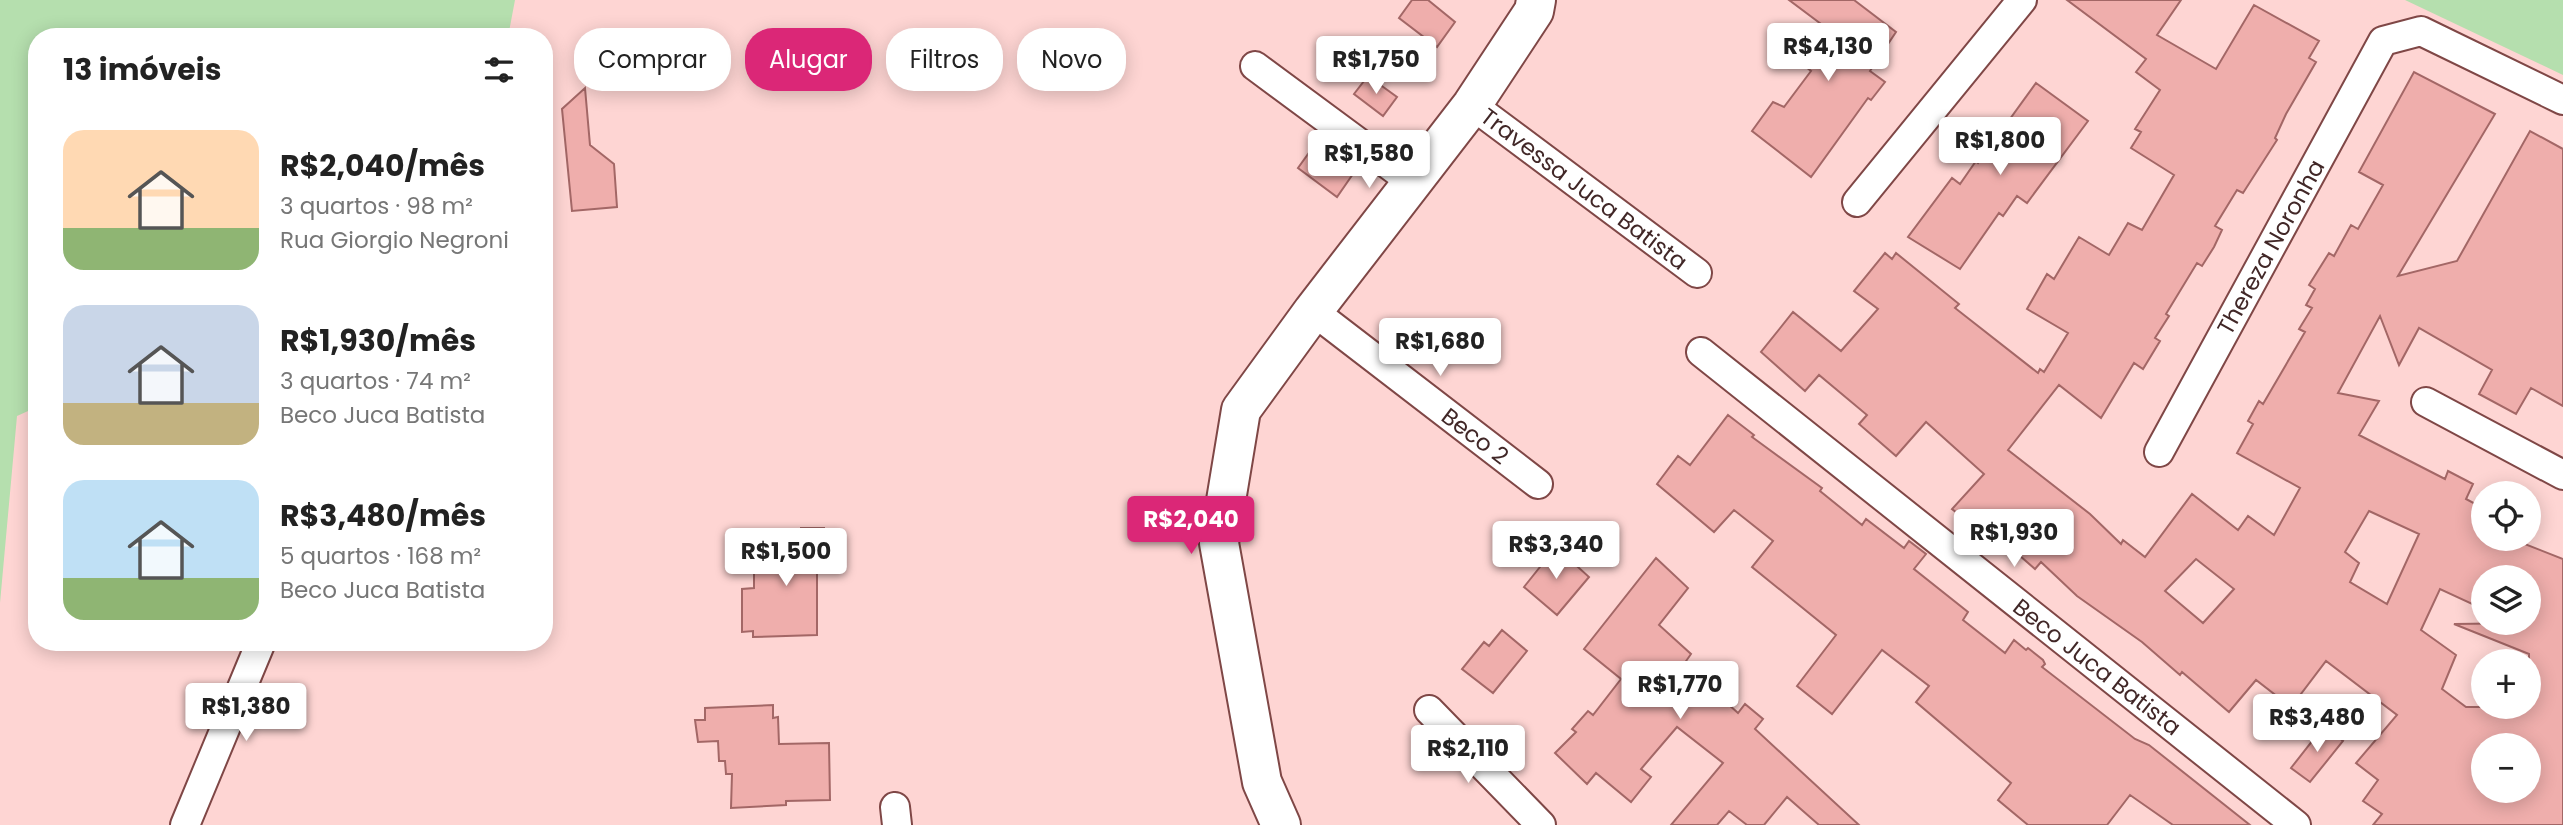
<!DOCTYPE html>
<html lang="pt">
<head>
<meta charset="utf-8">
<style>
  :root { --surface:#fff; --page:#f2f2f2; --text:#222; --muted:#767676; --accent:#db2777 }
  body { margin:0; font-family:Poppins,sans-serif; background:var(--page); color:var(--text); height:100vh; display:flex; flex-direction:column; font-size:26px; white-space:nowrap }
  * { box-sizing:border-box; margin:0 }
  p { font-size:23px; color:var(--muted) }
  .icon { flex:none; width:38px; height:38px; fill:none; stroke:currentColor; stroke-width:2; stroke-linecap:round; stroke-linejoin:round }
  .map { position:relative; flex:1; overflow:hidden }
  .sheet { position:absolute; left:28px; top:28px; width:525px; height:623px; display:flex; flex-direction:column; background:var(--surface); border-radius:28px; box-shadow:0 4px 18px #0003 }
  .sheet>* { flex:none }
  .hud { position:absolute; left:574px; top:28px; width:665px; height:63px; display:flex; gap:14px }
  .controls { position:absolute; left:2471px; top:481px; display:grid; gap:14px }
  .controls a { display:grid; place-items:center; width:70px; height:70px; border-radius:50%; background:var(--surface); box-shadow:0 4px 18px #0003; font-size:35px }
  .price { position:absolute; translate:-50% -60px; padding:0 16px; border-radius:7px; background:#fff; color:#222; font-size:23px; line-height:46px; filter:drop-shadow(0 2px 4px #0008) }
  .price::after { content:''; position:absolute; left:50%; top:42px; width:21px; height:16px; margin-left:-10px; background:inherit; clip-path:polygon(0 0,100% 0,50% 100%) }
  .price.on { background:var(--accent); color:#fff }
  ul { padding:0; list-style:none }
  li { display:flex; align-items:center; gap:21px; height:175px; padding:0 35px }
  li span { display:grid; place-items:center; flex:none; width:196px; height:140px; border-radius:21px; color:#555 }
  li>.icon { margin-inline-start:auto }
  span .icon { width:84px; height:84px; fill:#fffc; stroke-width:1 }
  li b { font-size:30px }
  h2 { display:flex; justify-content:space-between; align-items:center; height:84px; padding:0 35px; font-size:30px }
  .chip { padding:0 24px; border-radius:28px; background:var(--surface); box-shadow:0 4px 18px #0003; font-size:24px; line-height:63px }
  .chip.on { background:var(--accent); color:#fff }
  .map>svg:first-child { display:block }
  .green { fill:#b5dfae }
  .building { fill:#efaeac; stroke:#a36766; stroke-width:2; fill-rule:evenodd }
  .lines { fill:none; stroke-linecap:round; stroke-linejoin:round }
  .street-casing { stroke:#7f4746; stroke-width:32 }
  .secondary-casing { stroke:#7f4746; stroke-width:42 }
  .street { stroke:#fff; stroke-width:28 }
  .secondary { stroke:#fff; stroke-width:38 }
  .labels { text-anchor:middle; stroke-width:5; stroke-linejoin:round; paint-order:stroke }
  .street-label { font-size:23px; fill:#412727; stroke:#fff }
</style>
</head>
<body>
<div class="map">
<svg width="2563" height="825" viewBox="0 0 2563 825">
  <rect width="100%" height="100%" fill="#fed5d3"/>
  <path class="green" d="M0 0H515L508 37H37V407L17 416 0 603Z
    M2405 0H2563V75Z"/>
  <path class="building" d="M1412 0H1428L1455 22 1437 47 1399 18Z
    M1789 0H1854L1896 32 1870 71 1885 82 1871 100 1868 98 1811 177 1752 131 1773 102 1784 107 1811 71 1800 62 1825 27Z
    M2067 0H2181L2157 35 2216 69 2254 5 2319 41 2309 58 2316 62 2286 114 2275 138 2277 140 2243 193 2237 190 2215 226 2222 230 2214 247 2202 266 2197 263 2166 314 2169 316 2155 338 2160 341 2143 369 2134 363 2101 418 2059 385 2008 450 2090 514 2121 544 2123 540 2145 557 2192 494 2238 530 2248 516 2274 535 2300 488 2237 453 2253 424 2248 421 2259 401 2263 404 2305 332 2299 329 2312 308 2306 305 2315 289 2309 285 2329 253 2334 256 2351 225 2358 229 2383 185 2359 172 2414 72 2495 114 2398 276 2457 261 2530 131 2563 149V406L2531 388 2516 414 2479 394 2492 370 2419 328 2399 365 2380 316 2338 393 2379 401 2359 435 2445 479 2448 471 2473 484 2466 499 2483 508V539H2512L2563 559V825H2373L2382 814 2363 801 2378 780 2356 763 2397 715 2326 661 2291 707 2256 680 2229 712 2182 672 2180 675 2142 642 2077 596 2041 562 2035 569 2004 542 2000 546 1952 509 1984 474 1926 422 1896 456 1859 424 1867 415 1819 375 1805 391 1761 352 1793 312 1841 351 1878 309 1854 291 1885 253 1892 259 1896 253 1959 304 1955 308 2038 373 2040 369 2044 372 2068 333 2027 309 2047 274 2054 279 2079 237 2109 255 2128 223 2142 230 2174 175 2131 148 2141 132 2135 129 2160 90 2136 72 2146 59ZM2369 511 2419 534 2387 604 2350 582 2359 563 2345 552ZM2196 559 2234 589 2203 623 2165 591ZM2483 578H2529V623L2454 624 2529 654V707H2466L2442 689 2456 655 2421 630 2440 589 2483 609ZM2483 746H2529V791H2483Z
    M1368 76 1397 97 1383 116 1354 94Z
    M2036 83 2088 121 2027 203 2017 196 2003 216 1999 213 1960 269 1908 237 1952 178 1960 184 1976 161 1978 163Z
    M585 88 590 145 614 164 617 207 572 211 562 109Z
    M1316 143 1355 171 1337 197 1298 168Z
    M1728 415 1754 435 1752 437 1822 488 1820 491 1862 525 1866 519 1904 548 1909 541 1926 554 1914 569 1968 612 1963 620 2005 653 2014 640 2026 650 2028 648 2043 660 2045 664 2042 667 2135 739 2149 745 2250 825H2173L2130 795 2107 825H2028L1998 800 2011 783 1916 702 1929 686 1882 650 1832 714 1797 686 1836 635 1752 567 1773 541 1734 510 1714 532 1657 484 1678 456 1690 465Z
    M801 528H824V566H817V635L753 637V631L742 632V589L754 588V568H771V549L775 548 776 532H801Z
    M1556 547 1589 577 1557 615 1524 587Z
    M1656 558 1688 588 1659 625 1691 654 1684 664 1738 713 1745 704 1763 719 1755 729 1859 825H1819L1787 797 1764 825H1747L1729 811 1717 825H1671L1723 763 1677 727 1641 769 1651 777 1631 802 1596 773 1587 784 1555 753 1576 732 1572 729 1588 711 1593 715 1621 679 1584 649Z
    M1502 630 1527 651 1493 693 1462 669 1484 642 1489 646Z
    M773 705V718L778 717 779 744 829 743 830 800 786 801V805L731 808 732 774H726L725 761H719L718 741 698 742 695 720H705V708Z
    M2324 726 2343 741 2310 782 2291 768Z"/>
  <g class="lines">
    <defs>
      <path id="street" d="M1255 66 1412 182
        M1472 105 1697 273
        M1857 202 2022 0
        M1313 311 1538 484
        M1701 352 2296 825
        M2426 402 2563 475
        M2159 452 2383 41 2421 31 2563 100
        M1429 710 1541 825
        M895 807 897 825
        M185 825 261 642"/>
      <path id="secondary" d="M1281 825 1262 782 1219 543 1241 410 1313 311 1472 105 1534 11 1536 0"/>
    </defs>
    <use href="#street" class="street-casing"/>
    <use href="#secondary" class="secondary-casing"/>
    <use href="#street" class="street"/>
    <use href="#secondary" class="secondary"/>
  </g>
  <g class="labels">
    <g class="street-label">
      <text transform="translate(1584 189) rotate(37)" y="8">Travessa Juca Batista</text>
      <text transform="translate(2271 247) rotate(-61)" y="8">Thereza Noronha</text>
      <text transform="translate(1475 436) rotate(37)" y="8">Beco 2</text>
      <text transform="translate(2097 667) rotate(38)" y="8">Beco Juca Batista</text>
    </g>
  </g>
</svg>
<div class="controls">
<a><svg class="icon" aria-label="locate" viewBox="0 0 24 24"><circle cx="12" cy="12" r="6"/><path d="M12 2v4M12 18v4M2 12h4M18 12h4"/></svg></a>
<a><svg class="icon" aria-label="layers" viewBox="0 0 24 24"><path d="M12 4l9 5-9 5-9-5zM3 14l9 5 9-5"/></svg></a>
<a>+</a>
<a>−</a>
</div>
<b class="price" style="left:1828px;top:83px">R$4,130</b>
<b class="price" style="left:1376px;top:96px">R$1,750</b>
<b class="price" style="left:2000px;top:177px">R$1,800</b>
<b class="price" style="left:1369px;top:190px">R$1,580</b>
<b class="price" style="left:1440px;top:378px">R$1,680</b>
<b class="price on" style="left:1191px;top:556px">R$2,040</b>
<b class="price" style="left:2014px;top:569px">R$1,930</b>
<b class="price" style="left:1556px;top:581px">R$3,340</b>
<b class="price" style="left:786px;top:588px">R$1,500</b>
<b class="price" style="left:1680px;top:721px">R$1,770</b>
<b class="price" style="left:246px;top:743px">R$1,380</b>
<b class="price" style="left:2317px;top:754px">R$3,480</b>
<b class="price" style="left:1468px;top:785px">R$2,110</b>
<div class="hud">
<a class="chip">Comprar</a>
<a class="chip on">Alugar</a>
<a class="chip">Filtros</a>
<a class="chip">Novo</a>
</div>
<section class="sheet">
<h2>13 imóveis<svg class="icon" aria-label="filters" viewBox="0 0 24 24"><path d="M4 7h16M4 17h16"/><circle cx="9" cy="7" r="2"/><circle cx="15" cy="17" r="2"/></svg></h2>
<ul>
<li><span style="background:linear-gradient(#ffd9b3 70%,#8fb573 0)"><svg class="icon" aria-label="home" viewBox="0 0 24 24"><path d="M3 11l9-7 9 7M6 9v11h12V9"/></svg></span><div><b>R$2,040/mês</b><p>3 quartos · 98 m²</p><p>Rua Giorgio Negroni</p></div></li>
<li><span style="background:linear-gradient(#c9d6e8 70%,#c2b280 0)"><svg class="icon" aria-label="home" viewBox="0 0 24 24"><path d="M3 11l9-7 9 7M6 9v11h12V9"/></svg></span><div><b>R$1,930/mês</b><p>3 quartos · 74 m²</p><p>Beco Juca Batista</p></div></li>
<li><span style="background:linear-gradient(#bfe0f5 70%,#8fb573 0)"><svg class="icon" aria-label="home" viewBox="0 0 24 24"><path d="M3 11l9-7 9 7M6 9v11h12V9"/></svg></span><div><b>R$3,480/mês</b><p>5 quartos · 168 m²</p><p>Beco Juca Batista</p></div></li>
</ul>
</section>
</div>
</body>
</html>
